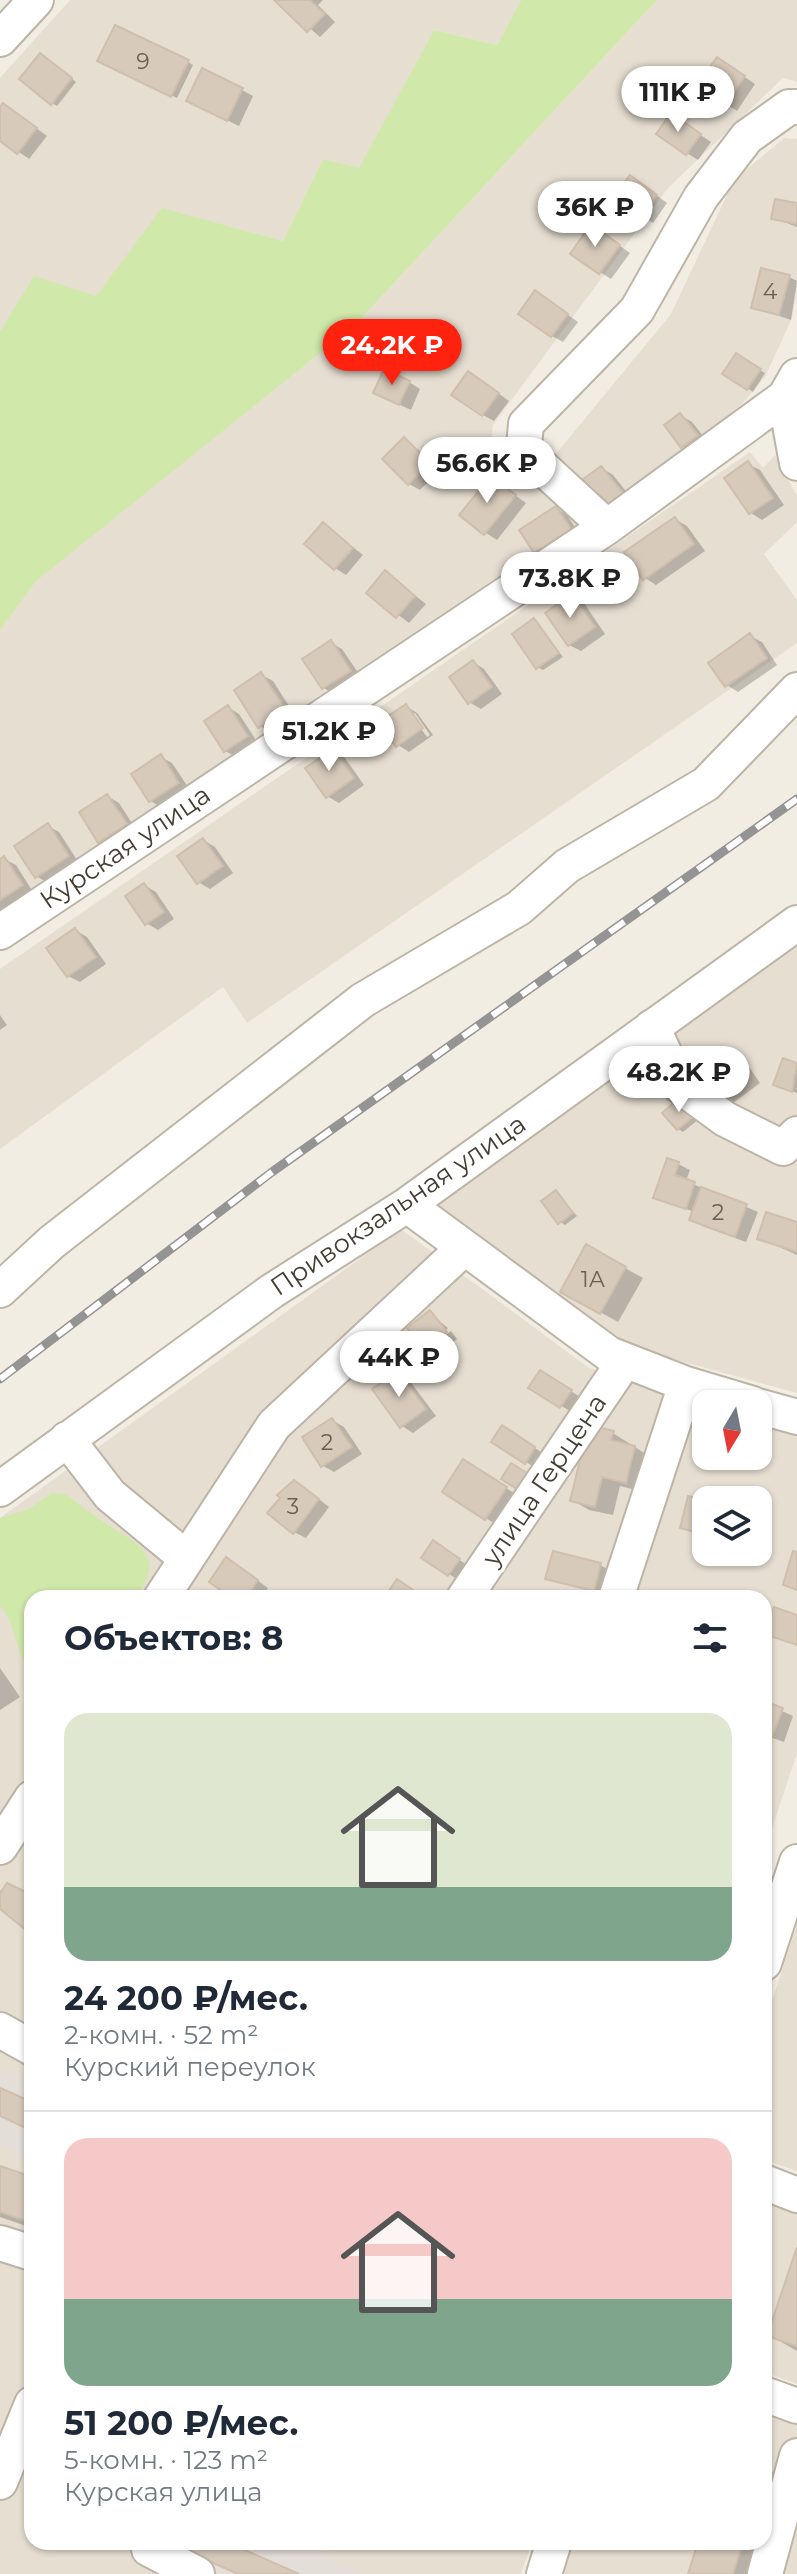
<!DOCTYPE html>
<html lang="ru">
<head>
<meta charset="utf-8">
<style>
  :root { --surface:#fff; --page:#f6f6f7; --text:#1f2937; --muted:#747a83; --line:#e0e1e3; --accent:#ff220e }
  body { margin:0; font-family:Montserrat,sans-serif; background:var(--page); color:var(--text); height:100vh; display:flex; flex-direction:column; font-size:30px; white-space:nowrap }
  * { box-sizing:border-box; margin:0 }
  p { font-size:26px; color:var(--muted) }
  .icon { flex:none; width:44px; height:44px; fill:none; stroke:currentColor; stroke-width:2; stroke-linecap:round; stroke-linejoin:round }
  .map { position:relative; flex:1; overflow:hidden }
  .drawer { position:absolute; left:24px; top:1590px; width:748px; height:960px; display:flex; flex-direction:column; background:var(--surface); border-radius:24px; box-shadow:0 2px 6px #0004 }
  .drawer>* { flex:none }
  .needle { width:52px; rotate:190deg }
  .fabs { position:absolute; left:692px; top:1390px; display:grid; gap:16px }
  .fabs a { display:grid; place-items:center; width:80px; height:80px; border-radius:16px; background:var(--surface); box-shadow:0 2px 6px #0004; font-size:40px }
  .price { position:absolute; translate:-50% -68px; padding:0 18px; border-radius:28px; background:#fff; color:#222; font-size:26px; line-height:52px; filter:drop-shadow(0 2px 4px #0008) }
  .price::after { content:''; position:absolute; left:50%; top:48px; width:24px; height:18px; margin-left:-12px; background:inherit; clip-path:polygon(0 0,100% 0,50% 100%) }
  .price.current { background:var(--accent); color:#fff }
  ul { padding:0; list-style:none }
  li { display:grid; align-content:center; gap:16px; height:424px; padding:0 40px }
  li+li { border-top:2px solid var(--line) }
  li span { display:grid; place-items:center; height:248px; border-radius:24px; color:#555 }
  li>.icon { margin-inline-start:auto }
  span .icon { width:144px; height:144px; fill:#fffc; stroke-width:1 }
  li b { font-size:34px }
  h2 { display:flex; justify-content:space-between; align-items:center; height:96px; padding:0 40px; font-size:34px }
  .map>svg:first-child { display:block }
  .residential { fill:#e6ded1; fill-rule:evenodd }
  .industrial { fill:#e4ded9 }
  .green { fill:#d0e8aa }
  .shadow { fill:#0003; fill-rule:evenodd }
  .building { fill:#d7cabb; stroke:#cfbfac; stroke-width:2 }
  .lines { fill:none; stroke-linecap:round; stroke-linejoin:round }
  .minor-casing { stroke:#beb4a6; stroke-width:38 }
  .minor { stroke:#fff; stroke-width:34 }
  .rail-casing { stroke:#949494; stroke-width:9 }
  .rail { stroke:#fff; stroke-width:6; stroke-dasharray:18; stroke-linecap:butt }
  .labels { text-anchor:middle; stroke-width:7; stroke-linejoin:round; paint-order:stroke }
  .number-label { font-size:22px; fill:#696055 }
  .street-label { font-size:26px; fill:#443d33; stroke:#fff }
</style>
</head>
<body>
<div class="map">
<svg width="797" height="2574" viewBox="0 0 797 2574">
  <rect width="100%" height="100%" fill="#f2ede3"/>
  <path class="residential" d="M70 0H521L497 45 434 30 359 169 323 159 283 241 162 209 96 296 34 277 0 331V78Z
    M657 0H797V82L783 78 668 188 493 425 491 446 586 527 0 911V630L35 581 355 325Z
    M784 138 797 139V290L792 318 765 377 742 404 605 512 550 461 671 314 734 180Z
    M750 452 763 468 775 455 797 496V522L764 554 797 600V643L247 1023 223 987 0 1149V969Z
    M797 944V1393L625 1346 434 1206Z
    M401 1229 589 1368 710 1404H706V1456H758V1418L797 1430V1753L764 1853V1598H32V2542H532L521 2574H0V1518ZM706 1500H758V1552H706Z
    M797 1925V2171L764 2160V2025Z
    M764 2191 797 2203V2384L764 2372Z
    M764 2414 797 2425V2574H558L568 2542H764Z"/>
  <path class="industrial" d="M0 2068 32 2082V2159L0 2145Z
    M135 2542H294L363 2574H211Z"/>
  <path class="green" d="M521 0H657L355 325 36 581 0 630V331L34 276 96 296 162 208 283 241 323 159 359 168 434 30 497 45Z
    M52 1493 65 1494C81 1505 95 1517 111 1527 144 1547 165 1559 135 1598H32V1675C15 1652 15 1621 0 1606V1518L29 1509Z"/>
  <path class="shadow" d="M277 0H323L318 5 335 22 320 37Z
    M46 58 76 82 57 106 52 103Z
    M100 60 188 62 193 65 177 98Z
    M729 66 755 84 737 111 699 86Z
    M242 90 253 96 239 126 200 107Z
    M4 105 47 136 29 159 0 139V110Z
    M682 122 711 142 698 160 687 153Z
    M641 184 667 203 653 223 616 198Z
    M797 205V227L774 218Z
    M603 234 630 253 611 279 600 272Z
    M789 277 797 281 791 320 753 307Z
    M547 300 578 322 563 342 552 336Z
    M736 355 765 373 753 392 725 373Z
    M480 380 509 401 494 421 483 415Z
    M409 382 420 389 411 410 387 399Z
    M680 415 692 422 708 442 694 453 683 446Z
    M404 439 440 470 420 490 409 484Z
    M748 464 760 470 784 505 762 520 751 513 727 479Z
    M602 468 613 475 633 500 605 507Z
    M491 478 526 503 497 540 486 533Z
    M556 508 567 515 581 536 547 558 535 551Z
    M675 519 687 526 705 551 656 585 645 578Z
    M323 524 363 555 346 575 335 568Z
    M386 573 426 604 409 623 369 593Z
    M572 596 584 603 605 634 581 651 569 645Z
    M535 621 563 657 543 670 537 667Z
    M750 636 762 642 777 665 738 692 727 685Z
    M331 643 342 649 361 677 335 695 324 688Z
    M473 662 484 669 502 694 481 709 469 702Z
    M262 675 273 681 296 717 271 733 260 726Z
    M406 706 417 713 433 735 409 752 398 745ZM410 713H415L430 735 427 737Z
    M228 707 239 714 258 743 237 757 225 751Z
    M333 751 345 758 364 785 339 803 327 796Z
    M161 757 172 763 190 790 162 808 151 801 133 774Z
    M107 796 119 803 137 831 111 848 100 841Z
    M48 826 59 832 79 863 48 883 36 876Z
    M203 840 215 847 233 873 210 889 198 882Z
    M4 859 16 865 33 892 0 914V861Z
    M144 885 156 892 174 919 158 930 146 923Z
    M75 930 87 937 106 964 80 982 68 976Z
    M0 1015 7 1025 0 1030Z
    M735 1058 747 1064 760 1083 725 1109 713 1102Z
    M784 1060 797 1065V1093L780 1087Z
    M685 1103 699 1119 683 1132 678 1129Z
    M678 1164 690 1170 686 1181 758 1212 746 1242 702 1226 691 1219 694 1212 656 1197Z
    M556 1192 577 1216 565 1225 560 1222Z
    M797 1224V1255L760 1238Z
    M587 1247 643 1278 618 1322 562 1291Z
    M430 1313 448 1328 427 1349 425 1348Z
    M451 1331 457 1339 437 1355 428 1349Z
    M398 1373 409 1380 436 1416 413 1433 402 1426Z
    M541 1373 582 1398 573 1413 531 1387Z
    M332 1420 344 1427 362 1454 334 1472 323 1466Z
    M758 1427 770 1432 765 1457 758 1454Z
    M613 1433 652 1458 644 1492 620 1486 613 1515 589 1510 572 1500Z
    M514 1435 546 1455 537 1469 526 1462Z
    M475 1468 517 1495 497 1525 444 1492Z
    M306 1489 329 1507 306 1538 294 1532Z
    M706 1503V1537L682 1527Z
    M445 1550 470 1567 460 1581 449 1574Z
    M600 1565 612 1572 605 1596 548 1578Z
    M238 1566 268 1588 261 1598H236Z
    M0 1668 20 1697 0 1710Z
    M764 1703 793 1716 784 1742 764 1735Z
    M0 2168 32 2180V2228L0 2217Z
    M797 2253V2351L769 2335Z
    M764 2467 797 2485 770 2574H691L701 2542H764Z"/>
  <path class="building" d="M274 0H310L325 14 307 32Z
    M115 25 189 60 171 97 97 61Z
    M40 53 72 78 51 105 19 79Z
    M717 57 745 76 724 106 696 87Z
    M202 68 243 88 227 121 186 101Z
    M3 103 37 128 17 154 0 141V107Z
    M671 113 701 134 686 155 656 134Z
    M630 175 657 195 640 218 613 199Z
    M775 199 797 203V224L771 219Z
    M591 224 620 245 599 274 570 254Z
    M761 268 790 275 779 315 751 308Z
    M535 290 568 314 551 337 518 314Z
    M736 353 761 369 747 390 722 374Z
    M384 369 410 381 399 405 373 393Z
    M468 371 499 393 482 416 451 395Z
    M680 413 698 435 681 448 664 425Z
    M404 437 430 463 408 485 382 459Z
    M748 461 773 498 749 514 724 478Z
    M601 466 623 493 604 508 582 480Z
    M491 476 516 495 484 535 459 515Z
    M556 506 571 529 534 553 519 530Z
    M675 517 694 544 643 580 624 552Z
    M323 522 353 548 334 570 304 544Z
    M385 570 415 596 396 618 366 593Z
    M572 594 595 627 568 646 545 613Z
    M534 618 559 653 536 669 512 634Z
    M750 633 767 658 725 687 708 663Z
    M331 640 351 671 322 689 302 659Z
    M473 660 492 687 468 704 449 677Z
    M261 672 286 710 258 728 234 690Z
    M406 704 423 728 396 747 379 722Z
    M228 705 248 736 224 752 204 721Z
    M333 749 354 778 326 798 305 768Z
    M161 754 179 783 149 802 131 774Z
    M107 794 127 824 98 843 79 812Z
    M48 823 69 856 35 878 14 846Z
    M203 838 223 866 197 884 177 856Z
    M4 856 23 885 0 900V859Z
    M144 883 164 912 145 925 125 896Z
    M75 928 96 957 67 977 46 948Z
    M735 1055 750 1076 712 1103 697 1082Z
    M783 1058 797 1063 792 1092 773 1085Z
    M680 1097 695 1115 677 1130 662 1113Z
    M667 1158 679 1162 675 1175 695 1182 686 1209 653 1198Z
    M701 1187 747 1204 735 1237 689 1220Z
    M556 1190 573 1213 558 1224 541 1201Z
    M766 1212 797 1222V1252L757 1239Z
    M586 1244 626 1267 600 1314 560 1292Z
    M430 1310 447 1332 424 1350 407 1328Z
    M540 1370 572 1390 560 1408 528 1388Z
    M398 1371 426 1409 400 1428 372 1389Z
    M332 1418 352 1447 321 1467 302 1437Z
    M502 1425 535 1447 525 1464 491 1442Z
    M597 1427 614 1431 611 1440 635 1446 626 1483 602 1477 595 1507 570 1501 580 1460Z
    M463 1459 507 1487 485 1520 442 1492Z
    M511 1463 532 1476 522 1492 501 1479Z
    M294 1480 319 1499 293 1534 267 1513 280 1498 277 1495Z
    M688 1496 706 1500V1535L680 1528Z
    M433 1540 460 1559 448 1576 421 1558Z
    M553 1551 601 1563 594 1591 545 1579Z
    M793 1551 797 1552V1590L783 1585Z
    M226 1557 258 1580 246 1598H232L209 1582Z
    M397 1579 425 1598H384Z
    M774 1607 797 1615V1645L764 1634Z
    M764 1701 783 1708 772 1737 764 1734Z
    M7 1883 32 1895V1935L0 1909V1893Z
    M0 2088 32 2102V2131L0 2116Z
    M0 2166 32 2177V2223L0 2212Z
    M797 2247V2346L767 2336Z
    M177 2542H227L299 2574H238L175 2546Z
    M698 2542H743L733 2574H688Z"/>
  <g class="lines">
    <defs>
      <path id="minor" d="M0 39 36 0
        M785 397 797 463
        M607 527 531 457 524 446 526 424 637 310 701 197 747 137 789 107H797
        M0 932 607 527 785 397 797 376
        M652 1027 680 1086 725 1119 783 1148 797 1134
        M407 1205 609 1354 686 1384 753 1404
        M0 1290 52 1242 363 1000 519 908 567 866 706 784 797 690
        M758 1406 797 1417
        M67 1439 110 1495 186 1558
        M0 1489 272 1291 407 1205 797 923
        M161 1598 274 1425 463 1249
        M464 1598 624 1362
        M616 1598 686 1384
        M0 1847 32 1798
        M764 1963 797 1862
        M0 2030 32 2048
        M764 2182 797 2195
        M0 2243 32 2253
        M764 2394 797 2406
        M0 2482 32 2404
        M148 2542 149 2549 197 2574
        M544 2574 554 2542
        M765 2574 797 2456"/>
    </defs>
    <use href="#minor" class="minor-casing"/>
    <use href="#minor" class="minor"/>
    <defs>
      <path id="rail" d="M0 1379 272 1172 797 799"/>
    </defs>
    <use href="#rail" class="rail-casing"/>
    <use href="#rail" class="rail"/>
  </g>
  <g class="labels">
    <g class="number-label">
      <text x="143" y="69">9</text>
      <text x="770" y="299">4</text>
      <text x="718" y="1220">2</text>
      <text x="593" y="1287">1А</text>
      <text x="327" y="1450">2</text>
      <text x="293" y="1514">3</text>
    </g>
    <g class="street-label">
      <text transform="translate(125 847) rotate(-34)" y="9">Курская улица</text>
      <text transform="translate(398 1205) rotate(-34)" y="9">Привокзальная улица</text>
      <text transform="translate(544 1480) rotate(-56)" y="9">улица Герцена</text>
    </g>
  </g>
</svg>
<div class="fabs">
<a><svg class="needle" viewBox="-14 -14 28 28"><path d="M0-13l5 13h-10z" fill="#e53935"/><path d="M0 13l5-13h-10z" fill="#747a83"/></svg></a>
<a><svg class="icon" aria-label="layers" viewBox="0 0 24 24"><path d="M12 4l9 5-9 5-9-5zM3 14l9 5 9-5"/></svg></a>
</div>
<b class="price" style="left:678px;top:134px">111K ₽</b>
<b class="price" style="left:595px;top:249px">36K ₽</b>
<b class="price current" style="left:392px;top:387px">24.2K ₽</b>
<b class="price" style="left:487px;top:505px">56.6K ₽</b>
<b class="price" style="left:570px;top:620px">73.8K ₽</b>
<b class="price" style="left:329px;top:773px">51.2K ₽</b>
<b class="price" style="left:679px;top:1114px">48.2K ₽</b>
<b class="price" style="left:399px;top:1399px">44K ₽</b>
<section class="drawer">
<h2>Объектов: 8<svg class="icon" aria-label="filters" viewBox="0 0 24 24"><path d="M4 7h16M4 17h16"/><circle cx="9" cy="7" r="2"/><circle cx="15" cy="17" r="2"/></svg></h2>
<ul>
<li><span style="background:linear-gradient(#dfe7d0 70%,#7fa58c 0)"><svg class="icon" aria-label="home" viewBox="0 0 24 24"><path d="M3 11l9-7 9 7M6 9v11h12V9"/></svg></span><div><b>24 200 ₽/мес.</b><p>2-комн. · 52 m²</p><p>Курский переулок</p></div></li>
<li><span style="background:linear-gradient(#f6c9c9 65%,#7fa58c 0)"><svg class="icon" aria-label="home" viewBox="0 0 24 24"><path d="M3 11l9-7 9 7M6 9v11h12V9"/></svg></span><div><b>51 200 ₽/мес.</b><p>5-комн. · 123 m²</p><p>Курская улица</p></div></li>
</ul>
</section>
</div>
</body>
</html>
